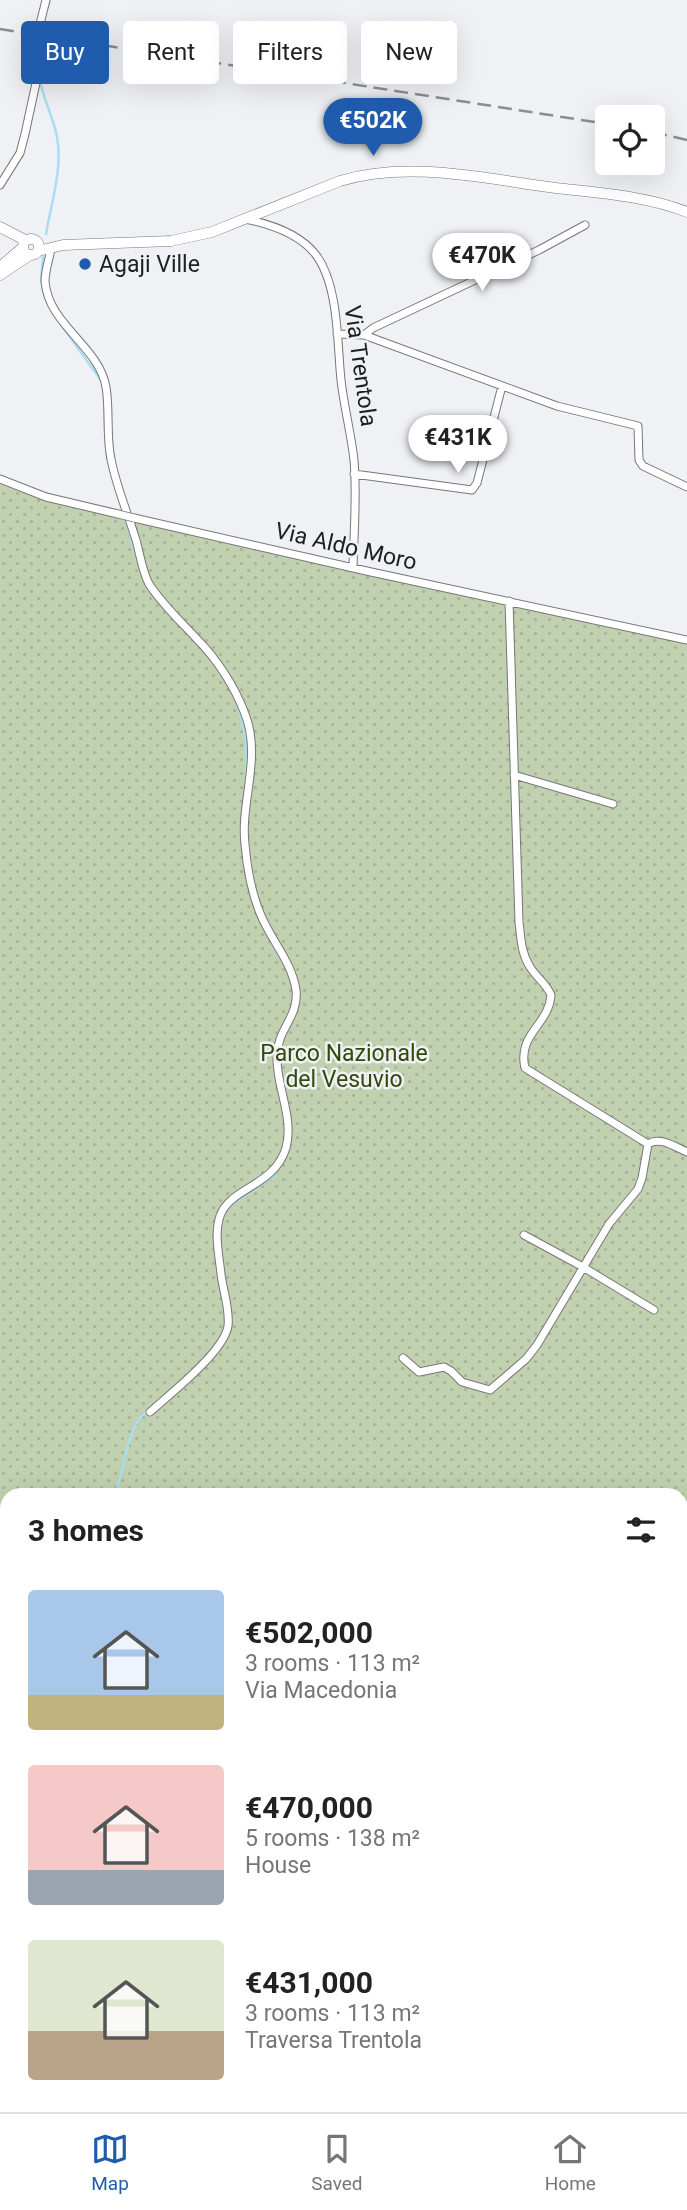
<!DOCTYPE html>
<html lang="en">
<head>
<meta charset="utf-8">
<style>
  :root { --surface:#fff; --page:#f2f2f2; --text:#222; --muted:#767676; --line:#e0e0e0; --accent:#205cae }
  body { margin:0; font-family:Roboto,sans-serif; background:var(--page); color:var(--text); height:100vh; display:flex; flex-direction:column; font-size:26px; white-space:nowrap }
  * { box-sizing:border-box; margin:0 }
  p { font-size:23px; color:var(--muted) }
  .icon { flex:none; width:38px; height:38px; fill:none; stroke:currentColor; stroke-width:2; stroke-linecap:round; stroke-linejoin:round }
  .map { position:relative; flex:1; overflow:hidden }
  .drawer { position:absolute; left:0px; top:1488px; width:688px; height:625px; display:flex; flex-direction:column; background:var(--surface); border-radius:21px 21px 0 0; box-shadow:0 7px 28px #0002 }
  .drawer>* { flex:none }
  .hud { position:absolute; left:21px; top:21px; width:646px; height:63px; display:flex; gap:14px }
  .controls { position:absolute; left:595px; top:105px; display:grid; gap:14px }
  .controls a { display:grid; place-items:center; width:70px; height:70px; border-radius:7px; background:var(--surface); box-shadow:0 7px 28px #0002; font-size:35px }
  .price { position:absolute; translate:-50% -60px; padding:0 16px; border-radius:24px; background:#fff; color:#222; font-size:23px; line-height:46px; filter:drop-shadow(0 2px 4px #0008) }
  .price::after { content:''; position:absolute; left:50%; top:42px; width:21px; height:16px; margin-left:-10px; background:inherit; clip-path:polygon(0 0,100% 0,50% 100%) }
  .price.on { background:var(--accent); color:#fff }
  ul { padding:0; list-style:none }
  li { display:flex; align-items:center; gap:21px; height:175px; padding:0 28px }
  li span { display:grid; place-items:center; flex:none; width:196px; height:140px; border-radius:7px; color:#555 }
  li>.icon { margin-inline-start:auto }
  span .icon { width:84px; height:84px; fill:#fffc; stroke-width:1 }
  li b { font-size:30px }
  h2 { display:flex; justify-content:space-between; align-items:center; height:84px; padding:0 28px; font-size:30px }
  .chip { padding:0 24px; border-radius:7px; background:var(--surface); box-shadow:0 7px 28px #0002; font-size:24px; line-height:63px }
  .chip.on { background:var(--accent); color:#fff }
  .dock { display:flex; justify-content:space-around; align-items:center; height:98px; border-top:2px solid var(--line); background:var(--surface); font-size:19px; color:var(--muted) }
  .dock a { display:grid; justify-items:center; gap:4px }
  .dock .on { color:var(--accent) }
  .map>svg:first-child { display:block }
  .grass { fill:#c1d1af }
  .park { fill:url(#park-dots); fill-rule:evenodd }
  .lines { fill:none; stroke-linecap:round; stroke-linejoin:round }
  .stream { stroke:#aaddf1; stroke-width:2.5 }
  .street-casing { stroke:#767779; stroke-width:9 }
  .secondary-casing { stroke:#767779; stroke-width:11 }
  .street { stroke:#fff; stroke-width:7 }
  .secondary { stroke:#fff; stroke-width:10 }
  .rail { stroke:#8c8d8f; stroke-width:2.5; stroke-dasharray:14 7; stroke-linecap:butt }
  .street-bridge-casing { stroke:#767779; stroke-width:9; stroke-linecap:butt }
  .street-bridge { stroke:#fff; stroke-width:7 }
  .poi-dot { fill:#205cae; stroke:#f0f1f4; stroke-width:2.5 }
  .labels { text-anchor:middle; stroke-width:5; stroke-linejoin:round; paint-order:stroke }
  .poi-label { font-size:23px; fill:#1f1f20; stroke:#f0f1f4; text-anchor:start }
  .street-label { font-size:23px; fill:#1f1f20; stroke:#f0f1f4 }
  .park-label { font-size:23px; fill:#32490a; stroke:#f0f1f4 }
</style>
</head>
<body>
<div class="map">
<svg width="687" height="2112" viewBox="0 0 687 2112">
  <defs>
    <pattern id="park-dots" width="8" height="8" patternUnits="userSpaceOnUse" patternTransform="scale(1.75)"><rect width="8" height="8" fill="#c1d1af"/><path d="M2 2h.1M6 6h.1" fill="none" stroke="#a5b396" stroke-width="1.8" stroke-linecap="round"/></pattern>
  </defs>
  <rect width="100%" height="100%" fill="#f0f1f4"/>
  <path class="grass" d="M444 416 476 422 472 442 440 436Z"/>
  <path class="park" d="M0 475 20 485 91 505 687 638V2112H0ZM7 1494H681V2105H7Z"/>
  <g class="lines">
    <path class="stream" d="M47 9 50 0
      M39 73C41 96 53 115 57 137 63 168 51 204 46 234
      M43 257 41 280 46 298
      M57 319 100 379
      M104 396 105 431
      M106 445 107 459
      M125 519 137 559
      M236 701C246 728 247 751 246 780
      M273 946 282 961
      M231 1205 274 1176 278 1169
      M115 1494C125 1472 126 1424 147 1412
      M0 1757 7 1720"/>
    <defs>
      <path id="street" d="M0 185 20 153 25 134 36 83 35 44 46 0
        M245 219C270 224 300 234 316 255 339 286 337 343 341 380 344 407 351 433 354 460 357 495 354 532 353 567
        M51 249C49 260 45 271 45 281 48 325 99 346 106 387 110 411 106 436 111 459 116 486 128 514 136 540 140 554 142 571 149 584 162 604 180 621 196 638 217 659 235 687 245 714 262 757 240 803 245 844 247 868 251 891 260 913 270 939 292 962 296 990 298 1007 290 1018 283 1032 277 1044 276 1058 278 1071 281 1096 293 1122 286 1148 274 1187 230 1187 220 1216 214 1234 219 1255 221 1274 223 1291 230 1309 228 1326 224 1352 170 1394 150 1412
        M337 334 364 335 557 406 638 426 639 460 643 466 687 487
        M364 335 373 328 539 250 585 225
        M354 474 472 490 477 483 502 386
        M0 479 46 497 118 514
        M134 518 371 572 687 640
        M509 601 519 922C521 938 521 953 530 967 536 977 546 983 551 995 549 1025 517 1034 525 1068L648 1144C660 1136 675 1147 687 1152
        M514 775 613 804
        M524 1235 583 1267 654 1310
        M403 1358 419 1372 444 1367 451 1371 462 1382 490 1390 526 1359 537 1345 609 1224 638 1189 642 1178 648 1144"/>
      <path id="secondary" d="M0 227 25 240
        M23 247a8 8 0 1 1 16 0a8 8 0 1 1-16 0Z
        M38 251 63 245 171 241 212 232 340 181C409 160 486 179 556 188 600 193 646 196 687 212
        M0 267 22 248
        M0 275 30 255"/>
    </defs>
    <use href="#street" class="street-casing"/>
    <use href="#secondary" class="secondary-casing"/>
    <use href="#street" class="street"/>
    <use href="#secondary" class="secondary"/>
    <path class="rail" d="M0 29 607 124
      M653 132 687 140"/>
    <defs>
      <path id="street-bridge" d="M118 514 134 518"/>
    </defs>
    <use href="#street-bridge" class="street-bridge-casing"/>
    <use href="#street-bridge" class="street-bridge"/>
  </g>
  <circle class="poi-dot" cx="85" cy="264" r="7"/>
  <g class="labels">
    <g class="poi-label">
      <text x="99" y="272">Agaji Ville</text>
    </g>
    <g class="street-label">
      <text transform="translate(361 366) rotate(82)" y="8">Via Trentola</text>
      <text transform="translate(346 546) rotate(13)" y="8">Via Aldo Moro</text>
    </g>
    <g class="park-label">
      <text x="344" y="1061">Parco Nazionale<tspan x="344" dy="26">del Vesuvio</tspan></text>
    </g>
  </g>
</svg>
<div class="controls">
<a><svg class="icon" aria-label="locate" viewBox="0 0 24 24"><circle cx="12" cy="12" r="6"/><path d="M12 2v4M12 18v4M2 12h4M18 12h4"/></svg></a>
</div>
<b class="price on" style="left:373px;top:158px">€502K</b>
<b class="price" style="left:482px;top:293px">€470K</b>
<b class="price" style="left:458px;top:475px">€431K</b>
<div class="hud">
<a class="chip on">Buy</a>
<a class="chip">Rent</a>
<a class="chip">Filters</a>
<a class="chip">New</a>
</div>
<section class="drawer">
<h2>3 homes<svg class="icon" aria-label="filters" viewBox="0 0 24 24"><path d="M4 7h16M4 17h16"/><circle cx="9" cy="7" r="2"/><circle cx="15" cy="17" r="2"/></svg></h2>
<ul>
<li><span style="background:linear-gradient(#a9c7e8 75%,#c2b280 0)"><svg class="icon" aria-label="home" viewBox="0 0 24 24"><path d="M3 11l9-7 9 7M6 9v11h12V9"/></svg></span><div><b>€502,000</b><p>3 rooms · 113 m²</p><p>Via Macedonia</p></div></li>
<li><span style="background:linear-gradient(#f6c9c9 75%,#9aa5b1 0)"><svg class="icon" aria-label="home" viewBox="0 0 24 24"><path d="M3 11l9-7 9 7M6 9v11h12V9"/></svg></span><div><b>€470,000</b><p>5 rooms · 138 m²</p><p>House</p></div></li>
<li><span style="background:linear-gradient(#dfe7d0 65%,#b9a48a 0)"><svg class="icon" aria-label="home" viewBox="0 0 24 24"><path d="M3 11l9-7 9 7M6 9v11h12V9"/></svg></span><div><b>€431,000</b><p>3 rooms · 113 m²</p><p>Traversa Trentola</p></div></li>
</ul>
</section>
</div>
<nav class="dock">
<a class="on"><svg class="icon" aria-label="map" viewBox="0 0 24 24"><path d="M3 6l6-2 6 2 6-2v14l-6 2-6-2-6 2zM9 4v14M15 6v14"/></svg>Map</a>
<a><svg class="icon" aria-label="saved" viewBox="0 0 24 24"><path d="M7 4h10v16l-5-4-5 4z"/></svg>Saved</a>
<a><svg class="icon" aria-label="home" viewBox="0 0 24 24"><path d="M3 11l9-7 9 7M6 9v11h12V9"/></svg>Home</a>
</nav>
</body>
</html>
